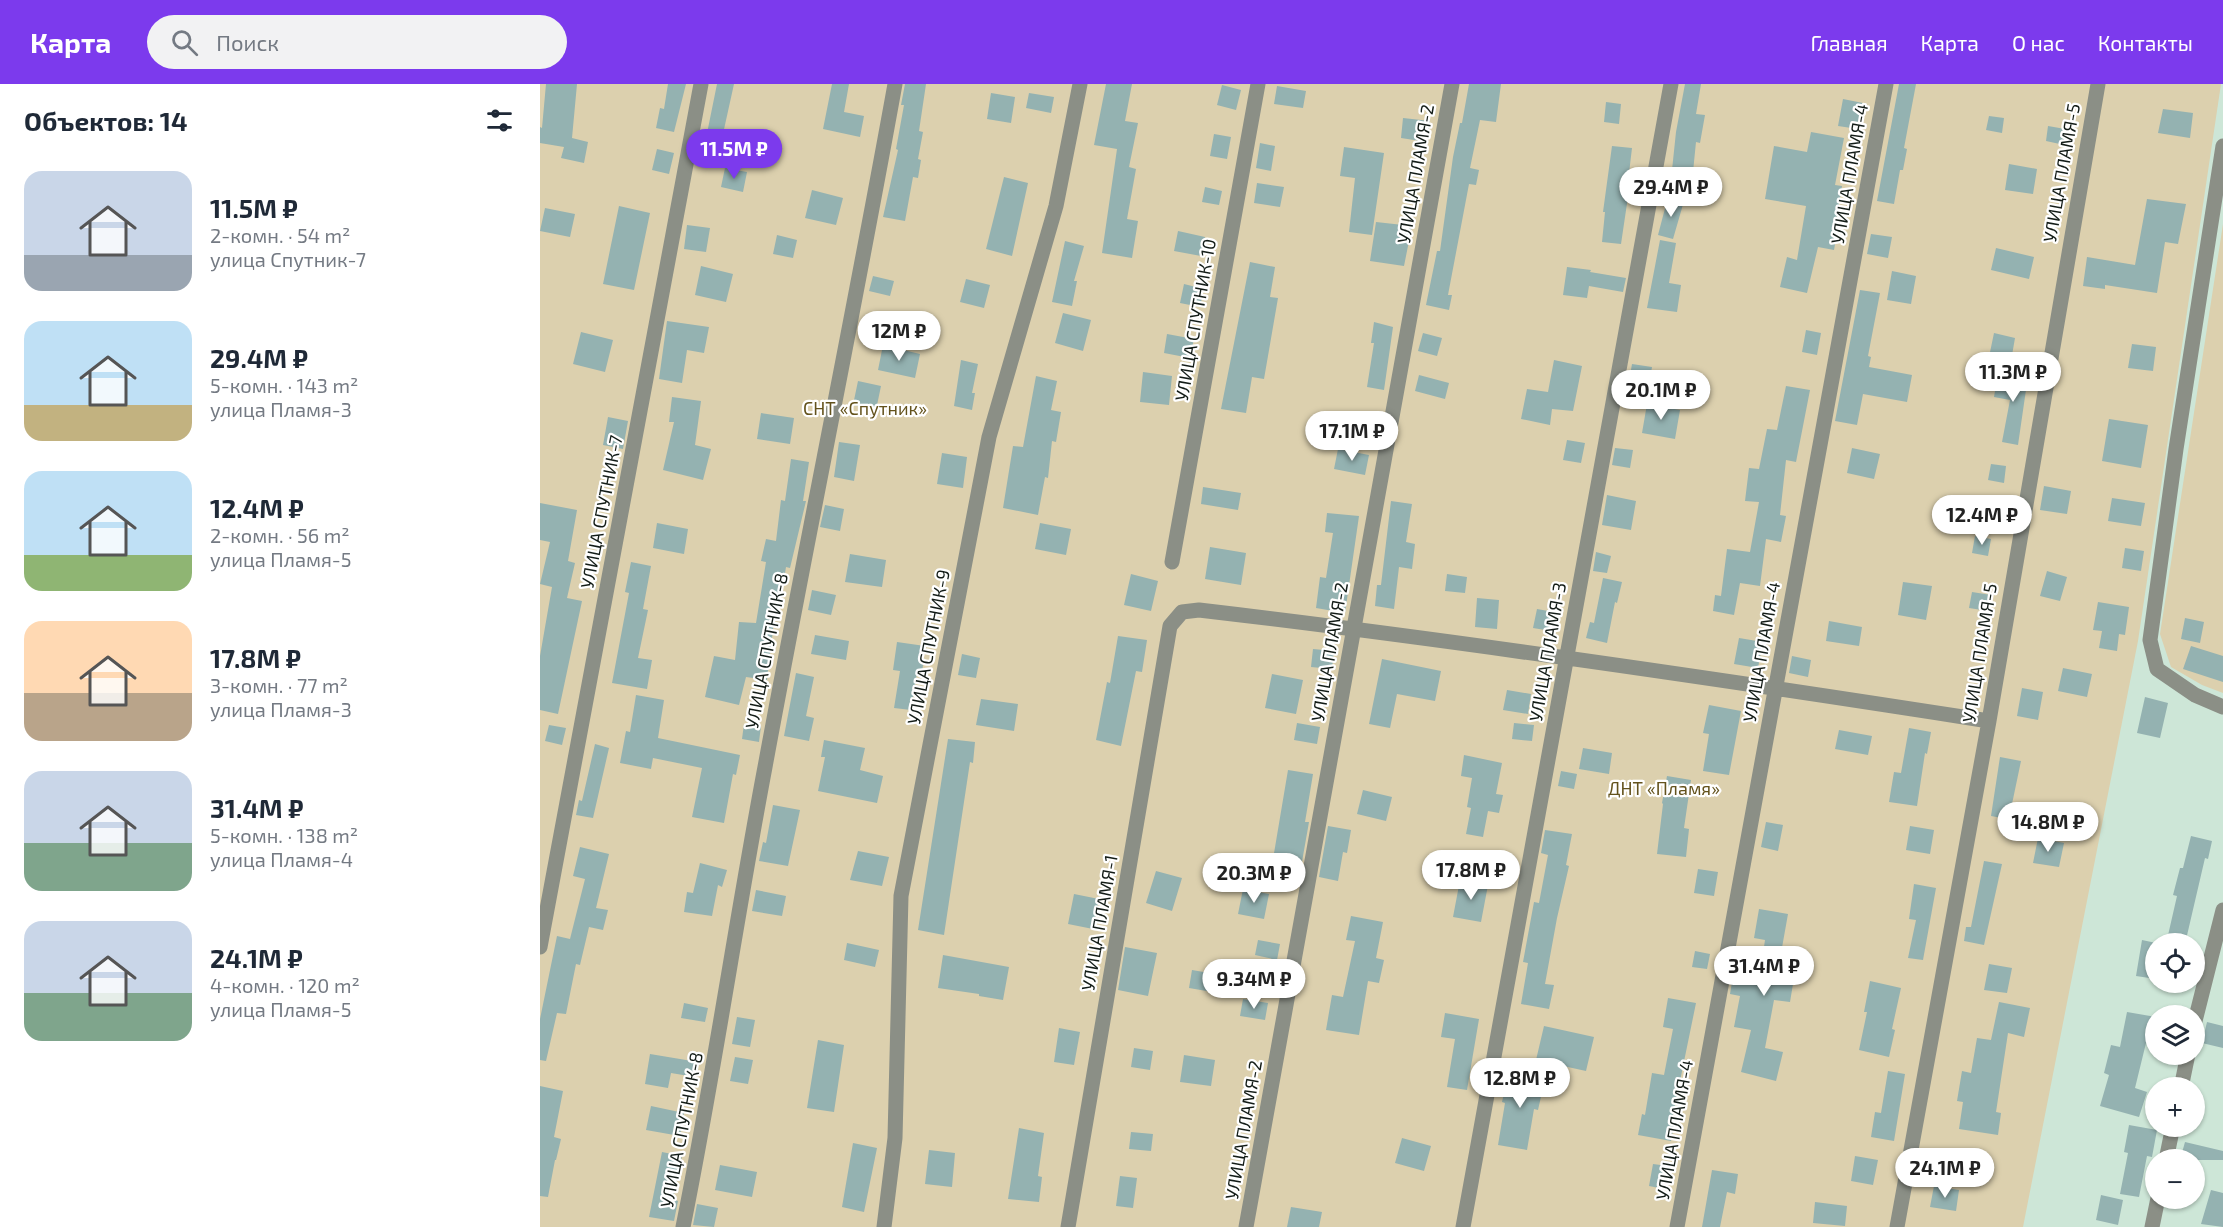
<!DOCTYPE html>
<html lang="ru">
<head>
<meta charset="utf-8">
<style>
  :root { --surface:#fff; --page:#f2f2f3; --text:#1f2937; --muted:#747a83; --accent:#7c3aed }
  body { margin:0; font-family:"Exo 2",sans-serif; background:var(--page); color:var(--text); height:100vh; display:flex; flex-direction:column; font-size:22px; white-space:nowrap }
  * { box-sizing:border-box; margin:0 }
  p { font-size:20px; color:var(--muted) }
  .icon { flex:none; width:33px; height:33px; fill:none; stroke:currentColor; stroke-width:2; stroke-linecap:round; stroke-linejoin:round }
  .map { position:relative; flex:1; overflow:hidden }
  .side { display:flex; flex-direction:column; background:var(--surface); width:540px }
  .side>* { flex:none }
  .tools { position:absolute; left:1605px; top:849px; display:grid; gap:12px }
  .tools a { display:grid; place-items:center; width:60px; height:60px; border-radius:50%; background:var(--surface); box-shadow:0 2px 4px #0004; font-size:30px }
  .price { position:absolute; translate:-50% -51px; padding:0 14px; border-radius:21px; background:#fff; color:#222; font-size:20px; line-height:39px; filter:drop-shadow(0 2px 3px #0008) }
  .price::after { content:''; position:absolute; left:50%; top:36px; width:18px; height:14px; margin-left:-9px; background:inherit; clip-path:polygon(0 0,100% 0,50% 100%) }
  .price.selected { background:var(--accent); color:#fff }
  ul { padding:0; list-style:none }
  li { display:flex; align-items:center; gap:18px; height:150px; padding:0 24px }
  li span { display:grid; place-items:center; flex:none; width:168px; height:120px; border-radius:18px; color:#555 }
  li>.icon { margin-inline-start:auto }
  span .icon { width:72px; height:72px; fill:#fffc; stroke-width:1 }
  li b { font-size:26px }
  h2 { display:flex; justify-content:space-between; align-items:center; height:72px; padding:0 24px; font-size:26px }
  header { display:flex; align-items:center; gap:36px; box-sizing:border-box; height:84px; padding:0 30px; background:var(--accent); color:#fff }
  header strong { font-size:28px }
  nav { display:flex; gap:33px; margin-inline-start:auto; font-size:21px }
  .search { width:420px; height:54px; background:var(--page); display:flex; align-items:center; gap:15px; box-sizing:border-box; padding:0 21px; border-radius:33px; color:var(--muted); font-size:22px }
  main { display:flex; flex:1; min-height:0 }
  .map>svg:first-child { display:block }
  .green { fill:#dcd0ae }
  .building { fill:#94b2b1 }
  .lines { fill:none; stroke-linecap:round; stroke-linejoin:round }
  .minor { stroke:#8b8f86; stroke-width:15 }
  .labels { text-anchor:middle; stroke-width:4.5; stroke-linejoin:round; paint-order:stroke }
  .street-label { font-size:18px; fill:#131c17; stroke:#fff }
  .park-label { font-size:18px; fill:#63521c; stroke:#fff }
</style>
</head>
<body>
<header>
<strong>Карта</strong>
<div class="search"><svg class="icon" aria-label="search" viewBox="0 0 24 24"><circle cx="10" cy="10" r="6"/><path d="M15 15l6 6"/></svg>Поиск</div>
<nav><a>Главная</a><a>Карта</a><a>О нас</a><a>Контакты</a></nav>
</header>
<main>
<section class="side">
<h2>Объектов: 14<svg class="icon" aria-label="filters" viewBox="0 0 24 24"><path d="M4 7h16M4 17h16"/><circle cx="9" cy="7" r="2"/><circle cx="15" cy="17" r="2"/></svg></h2>
<ul>
<li><span style="background:linear-gradient(#c9d6e8 70%,#9aa5b1 0)"><svg class="icon" aria-label="home" viewBox="0 0 24 24"><path d="M3 11l9-7 9 7M6 9v11h12V9"/></svg></span><div><b>11.5M ₽</b><p>2-комн. · 54 m²</p><p>улица Спутник-7</p></div></li>
<li><span style="background:linear-gradient(#bfe0f5 70%,#c2b280 0)"><svg class="icon" aria-label="home" viewBox="0 0 24 24"><path d="M3 11l9-7 9 7M6 9v11h12V9"/></svg></span><div><b>29.4M ₽</b><p>5-комн. · 143 m²</p><p>улица Пламя-3</p></div></li>
<li><span style="background:linear-gradient(#bfe0f5 70%,#8fb573 0)"><svg class="icon" aria-label="home" viewBox="0 0 24 24"><path d="M3 11l9-7 9 7M6 9v11h12V9"/></svg></span><div><b>12.4M ₽</b><p>2-комн. · 56 m²</p><p>улица Пламя-5</p></div></li>
<li><span style="background:linear-gradient(#ffd9b3 60%,#b9a48a 0)"><svg class="icon" aria-label="home" viewBox="0 0 24 24"><path d="M3 11l9-7 9 7M6 9v11h12V9"/></svg></span><div><b>17.8M ₽</b><p>3-комн. · 77 m²</p><p>улица Пламя-3</p></div></li>
<li><span style="background:linear-gradient(#c9d6e8 60%,#7fa58c 0)"><svg class="icon" aria-label="home" viewBox="0 0 24 24"><path d="M3 11l9-7 9 7M6 9v11h12V9"/></svg></span><div><b>31.4M ₽</b><p>5-комн. · 138 m²</p><p>улица Пламя-4</p></div></li>
<li><span style="background:linear-gradient(#c9d6e8 60%,#7fa58c 0)"><svg class="icon" aria-label="home" viewBox="0 0 24 24"><path d="M3 11l9-7 9 7M6 9v11h12V9"/></svg></span><div><b>24.1M ₽</b><p>4-комн. · 120 m²</p><p>улица Пламя-5</p></div></li>
</ul>
</section>
<div class="map">
<svg width="1683" height="1143" viewBox="0 0 1683 1143">
  <rect width="100%" height="100%" fill="#cde6d7"/>
  <path class="green" d="M0 0H1681L1598 557 1483 1143H0Z
    M1683 140V609L1662 601 1631 583 1620 550Z"/>
  <path class="building" d="M6 0H37L32 54 48 58 44 79 21 74 24 63 0 59V43L2 44Z
    M128 0H146L134 48 116 44 120 24 124 25Z
    M177 0H194L177 77 162 74Z
    M292 0H309L304 28 324 32 320 53 283 45Z
    M365 0H386L379 47 383 48 378 75 381 76 378 94 373 93 365 137 343 133 358 66 356 65 364 21H361Z
    M566 0H592L585 37 598 39 589 83 596 85 587 135 598 137 592 174 562 169 577 65 554 61Z
    M929 0H961L956 38 940 36 930 84 939 86 936 101 929 100 908 211H912L909 226 886 221 897 167H900L913 73 920 39H922Z
    M1145 0H1161L1156 30 1165 31 1160 59 1156 58 1153 88 1132 86 1136 48Z
    M1359 0H1376L1364 64 1367 65 1363 86H1360L1354 120 1337 117Z
    M682 1 701 6 696 26 677 21Z
    M737 2 766 7 763 24 734 20Z
    M451 9 475 13 471 39 447 35Z
    M489 9 514 13 511 29 486 24Z
    M1303 15 1323 19 1318 45 1298 42Z
    M1066 18 1081 20 1079 40 1064 38Z
    M1623 25 1653 29 1650 54 1618 49Z
    M1449 32 1464 34 1462 49 1446 46Z
    M863 34 890 37 887 58 861 54Z
    M1508 42 1531 46 1529 62 1506 57Z
    M1271 48 1304 54 1295 101 1302 102 1296 137 1299 138 1294 166 1278 163 1267 209 1240 203 1247 173 1257 176 1266 122 1225 115 1234 62 1267 68Z
    M674 50 691 53 687 75 670 72Z
    M720 59 735 62 731 87 716 84Z
    M1072 62 1092 64 1087 106H1089L1081 160 1062 158 1065 128H1063Z
    M804 63 844 69 832 151 809 148 815 94 800 92Z
    M117 65 134 69 129 90 112 86Z
    M1469 80 1497 85 1493 110 1465 106Z
    M185 84 207 88 203 108 181 103Z
    M464 93 488 99 472 172 446 165Z
    M717 99 744 103 740 123 714 119Z
    M665 103 682 107 679 121 662 118Z
    M272 106 303 114 296 141 265 134Z
    M1128 113 1144 117 1133 155 1118 151Z
    M1607 115 1646 120 1638 160 1625 158 1617 209 1565 201V205L1543 202 1547 173 1595 181Z
    M79 122 110 129 94 206 63 200Z
    M5 124 35 130 30 153 0 147Z
    M836 138 872 142 864 182 830 177Z
    M147 141 170 144 166 168 144 165Z
    M638 147 665 153 661 172 634 167Z
    M1331 150 1352 153 1348 174 1327 170Z
    M237 151 257 156 253 174 233 170Z
    M1120 156 1136 159 1129 199 1141 201 1137 228 1107 224Z
    M525 157 544 162 534 197H537L532 222 512 218Z
    M1456 164 1494 173 1489 195 1451 186Z
    M710 178 735 183 730 213 738 214 724 295 712 293 706 329 681 325Z
    M161 182 193 190 186 218 155 211Z
    M1027 183 1051 186 1050 188 1086 194 1083 208 1049 202 1047 214 1023 211Z
    M1352 187 1376 192 1371 220 1347 216Z
    M333 192 354 197 350 212 329 207Z
    M426 195 450 201 444 224 420 218Z
    M644 200 664 205 660 223 640 219Z
    M1320 206 1340 209 1328 272 1331 273 1329 283 1372 291 1367 318 1323 310 1317 341 1295 337Z
    M523 229 551 236 543 267 515 259Z
    M127 237 169 243 164 269 147 266 142 299 119 295Z
    M834 238 853 243 844 306 827 303 834 259H831Z
    M1266 246 1281 249 1277 271 1262 268Z
    M41 248 73 256 65 288 33 280Z
    M883 249 902 254 897 272 878 267Z
    M1454 249 1475 254 1471 277 1449 273Z
    M627 250 654 255 650 274 624 269Z
    M1592 260 1616 263 1613 287 1588 284Z
    M343 261 380 270 375 294 338 286Z
    M421 276 438 280 432 309H435L432 326 414 322Z
    M1014 276 1042 282 1033 327 1012 325 1010 341 981 335 987 305 1008 308Z
    M1092 280 1112 283 1105 324 1085 320Z
    M1476 283 1489 285 1478 361 1462 358 1470 316 1454 313 1457 295 1473 298Z
    M603 288 632 292 629 321 600 318Z
    M879 291 909 299 905 315 875 307Z
    M496 292 517 297 511 326 521 328 516 358 512 357 508 394 505 393 498 431 463 424 473 362 483 363Z
    M318 297 341 302 336 326 313 321Z
    M1246 302 1270 306 1256 378 1246 376 1240 431 1246 432 1241 458 1226 455 1220 502 1200 499 1194 531 1173 527 1175 511 1181 512 1187 465 1210 468 1219 418 1205 417 1209 384 1219 385 1227 345 1237 346Z
    M132 313 161 317 155 361 171 365 163 396 123 386 134 338H129Z
    M1107 320 1140 326 1135 355 1102 349Z
    M221 329 254 334 250 360 217 355Z
    M68 333 88 337 83 365 63 361Z
    M1569 335 1608 341 1601 384 1562 377Z
    M1027 356 1045 359 1041 379 1023 376Z
    M299 358 320 361 314 397 294 393Z
    M1075 364 1093 366 1090 384 1072 381Z
    M1312 364 1340 370 1334 395 1307 389Z
    M798 365 829 371 825 391 794 385Z
    M402 369 427 373 423 404 397 400Z
    M251 375 269 378 263 417H266L250 484 246 483 240 521H236L227 596 206 593 199 621 165 613 174 572 195 576 199 538 216 539 226 478 221 477 226 455 236 457 241 416 245 417Z
    M1451 380 1466 382 1464 399 1448 396Z
    M1504 402 1531 407 1527 430 1500 426Z
    M663 403 701 409 698 426 661 420Z
    M1067 411 1096 417 1091 446 1062 441Z
    M1572 414 1605 419 1601 442 1568 437Z
    M851 417 872 420 866 458 875 460 872 485 859 483 854 525 835 522 837 501H841Z
    M0 419 37 426 28 477 35 479 27 514 42 517 18 630 0 626V572L12 503 0 500 10 458 0 456Z
    M285 421 304 425 300 447 280 443Z
    M787 429 819 432 805 529 776 524 780 493 786 494 793 449 785 448Z
    M117 439 148 445 144 470 113 464Z
    M500 439 531 445 526 471 495 465Z
    M1435 452 1451 455 1448 472 1432 469Z
    M670 463 706 469 701 501 665 495Z
    M1585 464 1604 467 1601 487 1582 484Z
    M1056 468 1071 472 1067 489 1053 487Z
    M310 470 346 476 342 503 305 498Z
    M91 478 111 482 103 525 108 526 98 574 112 576 107 605 72 599 89 509 85 508Z
    M1507 487 1527 493 1520 517 1500 512Z
    M591 490 618 497 611 527 584 521Z
    M907 490 927 493 925 509 905 507Z
    M1063 494 1082 498 1077 519 1075 518 1067 559 1046 554 1050 538 1054 539Z
    M1363 498 1392 502 1386 536 1358 531Z
    M272 506 296 511 291 531 268 526Z
    M1432 508 1451 511 1448 527 1429 524Z
    M937 514 959 516 957 545 935 543Z
    M1558 518 1589 523 1585 551 1579 550 1577 567 1559 564 1562 547 1553 546Z
    M997 525 1014 528 1011 547 993 544Z
    M1645 534 1664 538 1660 559 1641 555Z
    M1289 537 1322 543 1319 562 1286 557Z
    M275 551 309 557 306 576 271 570Z
    M578 552 607 556 602 588 596 587 581 662 556 656 567 598 570 599Z
    M1199 554 1223 558 1218 584 1194 580Z
    M357 558 385 562 382 590 377 589 371 626 354 624 360 587 353 586Z
    M1651 562 1683 572V598L1643 585Z
    M773 565 794 567 792 585 771 583Z
    M422 570 440 574 436 594 418 591Z
    M1252 572 1271 576 1268 593 1249 589Z
    M842 575 901 587 895 617 857 610 850 644 829 640Z
    M1523 584 1552 590 1547 613 1518 607Z
    M256 589 274 593 266 632 274 634 269 657 244 652Z
    M732 590 763 596 756 630 725 624Z
    M1482 604 1503 608 1498 636 1477 632Z
    M967 606 991 610 988 630 963 626Z
    M96 611 124 616 118 654 200 671 196 691 193 690 184 739 152 733 162 684 113 674 111 685 80 679 86 647 90 648Z
    M1605 613 1628 619 1620 654 1597 649Z
    M441 615 478 620 474 647 436 641Z
    M1169 621 1201 627 1189 691 1163 687 1169 650 1163 649Z
    M757 639 780 643 777 660 754 656Z
    M974 639 994 641 992 657 972 655Z
    M204 640 221 642 219 658 202 655Z
    M9 641 26 644 22 661 5 657Z
    M1369 644 1391 648 1387 670 1385 669 1377 722 1349 718 1354 688 1361 689Z
    M1299 646 1332 652 1328 671 1295 665Z
    M408 655 435 658 433 679 430 678 404 851 378 846Z
    M284 656 325 664 320 686 343 692 337 719 278 707 285 673H281Z
    M55 660 69 664 53 734 36 731 39 716 42 717Z
    M1043 664 1072 669 1069 690 1039 685Z
    M924 671 962 679 956 710 963 711 959 729 948 727 943 753 926 750 931 724 927 723 932 694 921 692Z
    M1460 673 1481 677 1472 720 1474 721 1472 736 1451 732Z
    M748 686 773 690 765 738H769L760 789H756V792L731 787Z
    M1021 687 1037 690 1034 705 1018 702Z
    M1127 692 1151 696 1144 744 1149 745 1146 773 1117 770 1123 720 1122 719Z
    M823 706 852 713 846 737 817 730Z
    M233 721 260 726 248 782 219 777 223 758 226 759Z
    M1226 738 1243 741 1238 767 1221 763Z
    M788 742 811 746 807 769 803 768 798 797 779 793Z
    M1370 742 1394 746 1390 770 1366 766Z
    M1005 746 1032 750 1026 781 1029 782 1017 834 1005 900 1014 901 1009 925 981 920 988 879 983 878 994 818 999 819 1008 771 1001 769Z
    M1651 752 1672 757 1668 775 1665 774 1645 860H1626L1637 812 1633 811 1640 784H1643Z
    M1498 754 1524 759 1519 783 1493 779Z
    M40 763 69 770 56 824 68 826 63 846 49 843 40 881 36 880 26 930 17 929 6 977 0 976V935L17 852 30 855 45 795 33 792Z
    M318 767 349 773 342 802 310 796Z
    M948 768 970 772 967 789 945 786Z
    M1444 777 1462 780 1444 861 1424 857 1426 843H1431Z
    M160 779 187 786 182 803 178 801 172 832 144 828 147 808 153 809Z
    M1158 785 1178 788 1174 812 1154 809Z
    M616 787 642 794 632 827 606 819Z
    M920 796 948 801 941 838 913 833Z
    M1374 800 1396 804 1383 876 1368 874 1376 836 1369 835Z
    M703 805 729 810 724 835 698 830Z
    M216 806 246 812 242 832 212 827Z
    M534 810 559 815 553 845 528 840Z
    M1219 825 1248 830 1238 886 1255 888 1250 918 1234 916 1225 964 1243 968 1236 997 1201 988 1211 946 1194 943 1200 912 1190 910 1193 892 1219 896 1225 856 1214 854Z
    M811 832 843 838 836 874 844 876 839 899 828 897 819 951 786 946 792 911 803 913 815 857 806 856Z
    M718 856 740 860 737 876 715 871Z
    M1602 856 1616 859V895L1596 892Z
    M307 859 339 866 335 883 304 876Z
    M585 863 617 869 608 912 578 906Z
    M1155 867 1170 870 1167 885 1152 883Z
    M403 871 469 883 463 916 439 912V910L398 904Z
    M1449 880 1472 884 1467 909 1444 906Z
    M652 886 687 892 684 910 649 904Z
    M1330 897 1361 904 1352 945 1355 946 1349 973 1319 966 1327 928H1324Z
    M1128 914 1156 919 1132 1036H1135L1131 1057 1098 1051 1102 1030 1105 1031 1112 989 1124 991 1133 945 1123 943Z
    M703 915 728 919 725 936 700 932Z
    M1459 918 1490 924 1484 953 1468 949 1456 1028 1461 1029 1458 1051 1419 1045 1423 1018 1417 1017 1422 987 1431 989 1437 954 1451 956Z
    M144 919 168 924 165 938 141 934Z
    M1587 928 1616 933V961L1606 959 1595 1004 1607 1008 1599 1033 1560 1022 1569 991 1564 989 1571 961 1580 963Z
    M905 929 939 935 927 1006 907 1003 915 955 901 953Z
    M197 933 215 936 210 963 192 960Z
    M1667 938 1683 942V964L1662 959Z
    M1004 942 1054 953 1046 987 996 976Z
    M519 944 540 948 534 981 514 978Z
    M278 956 304 961 294 1028 267 1024Z
    M594 964 613 967 610 986 591 983Z
    M110 970 158 978 155 993 131 989 128 1004 105 1000Z
    M644 971 675 976 671 1002 640 998Z
    M195 973 213 976 208 1000 190 997Z
    M969 987 1005 995 998 1026 994 1025 987 1066 958 1061 965 1019 962 1018Z
    M1348 987 1365 990 1354 1057 1331 1053 1335 1028 1341 1029Z
    M0 1002 23 1007 14 1053 21 1055 16 1076H15L8 1113 0 1112Z
    M111 1022 144 1029 140 1052 106 1046Z
    M1589 1041 1617 1046 1612 1073 1607 1072 1599 1113 1580 1110 1588 1069 1584 1068Z
    M479 1044 504 1049 498 1092 502 1093 499 1118 468 1115Z
    M591 1048 613 1050 611 1067 589 1065Z
    M862 1054 891 1062 884 1087 855 1079Z
    M1645 1058 1683 1067V1076H1640Z
    M313 1059 337 1064 324 1128 302 1123Z
    M389 1066 415 1069 412 1103 385 1100Z
    M122 1068 142 1072 133 1115 138 1117 134 1137 109 1133Z
    M1315 1072 1338 1076 1333 1101 1311 1097Z
    M1113 1080 1128 1082 1124 1105 1109 1102Z
    M180 1081 217 1088 212 1113 175 1106Z
    M1172 1086 1198 1090 1195 1110 1187 1108 1180 1143H1162Z
    M580 1092 597 1094 593 1124 576 1122Z
    M1394 1102 1419 1106 1416 1127 1390 1123Z
    M1671 1106 1683 1109V1143L1661 1140Z
    M1561 1111 1583 1116 1578 1141 1556 1136Z
    M1275 1118 1307 1122 1305 1142 1273 1139Z
    M157 1120 178 1124 174 1143 153 1141Z
    M751 1123 782 1128 779 1143H747Z"/>
  <g class="lines">
    <path class="minor" d="M1683 62 1636 365 1610 556 1617 585 1655 611 1683 623
      M632 478 718 0
      M0 863 161 0
      M1654 941 1683 826
      M1641 1004 1648 970
      M1626 1076 1633 1042
      M143 1143C174 990 196 836 225 683 267 455 314 228 355 0
      M344 1143 355 1054 361 812 449 353 516 122 540 0
      M528 1143 630 542 642 528 659 526C923 557 1186 596 1449 637
      M706 1143 912 0
      M923 1143 1131 0
      M1137 1143 1346 0
      M1357 1143 1449 637 1558 0
      M1612 1143 1618 1114"/>
  </g>
  <g class="labels">
    <g class="street-label">
      <text transform="translate(1522 89) rotate(-80)" y="6">УЛИЦА ПЛАМЯ-5</text>
      <text transform="translate(876 90) rotate(-80)" y="6">УЛИЦА ПЛАМЯ-2</text>
      <text transform="translate(1310 90) rotate(-80)" y="6">УЛИЦА ПЛАМЯ-4</text>
      <text transform="translate(656 236) rotate(-80)" y="6">УЛИЦА СПУТНИК-10</text>
      <text transform="translate(62 428) rotate(-79)" y="6">УЛИЦА СПУТНИК-7</text>
      <text transform="translate(389 563) rotate(-79)" y="6">УЛИЦА СПУТНИК-9</text>
      <text transform="translate(227 567) rotate(-79)" y="6">УЛИЦА СПУТНИК-8</text>
      <text transform="translate(790 568) rotate(-80)" y="6">УЛИЦА ПЛАМЯ-2</text>
      <text transform="translate(1008 568) rotate(-80)" y="6">УЛИЦА ПЛАМЯ-3</text>
      <text transform="translate(1222 568) rotate(-80)" y="6">УЛИЦА ПЛАМЯ-4</text>
      <text transform="translate(1440 569) rotate(-81)" y="6">УЛИЦА ПЛАМЯ-5</text>
      <text transform="translate(560 839) rotate(-80)" y="6">УЛИЦА ПЛАМЯ-1</text>
      <text transform="translate(142 1046) rotate(-79)" y="6">УЛИЦА СПУТНИК-8</text>
      <text transform="translate(704 1046) rotate(-80)" y="6">УЛИЦА ПЛАМЯ-2</text>
      <text transform="translate(1135 1046) rotate(-80)" y="6">УЛИЦА ПЛАМЯ-4</text>
    </g>
    <g class="park-label">
      <text x="325" y="331">СНТ «Спутник»</text>
      <text x="1124" y="711">ДНТ «Пламя»</text>
    </g>
  </g>
</svg>
<div class="tools">
<a><svg class="icon" aria-label="locate" viewBox="0 0 24 24"><circle cx="12" cy="12" r="6"/><path d="M12 2v4M12 18v4M2 12h4M18 12h4"/></svg></a>
<a><svg class="icon" aria-label="layers" viewBox="0 0 24 24"><path d="M12 4l9 5-9 5-9-5zM3 14l9 5 9-5"/></svg></a>
<a>+</a>
<a>−</a>
</div>
<b class="price selected" style="left:194px;top:96px">11.5M ₽</b>
<b class="price" style="left:1131px;top:134px">29.4M ₽</b>
<b class="price" style="left:359px;top:278px">12M ₽</b>
<b class="price" style="left:1473px;top:319px">11.3M ₽</b>
<b class="price" style="left:1121px;top:337px">20.1M ₽</b>
<b class="price" style="left:812px;top:378px">17.1M ₽</b>
<b class="price" style="left:1442px;top:462px">12.4M ₽</b>
<b class="price" style="left:1508px;top:769px">14.8M ₽</b>
<b class="price" style="left:931px;top:817px">17.8M ₽</b>
<b class="price" style="left:714px;top:820px">20.3M ₽</b>
<b class="price" style="left:1224px;top:913px">31.4M ₽</b>
<b class="price" style="left:714px;top:926px">9.34M ₽</b>
<b class="price" style="left:980px;top:1025px">12.8M ₽</b>
<b class="price" style="left:1405px;top:1115px">24.1M ₽</b>
</div>
</main>
</body>
</html>
